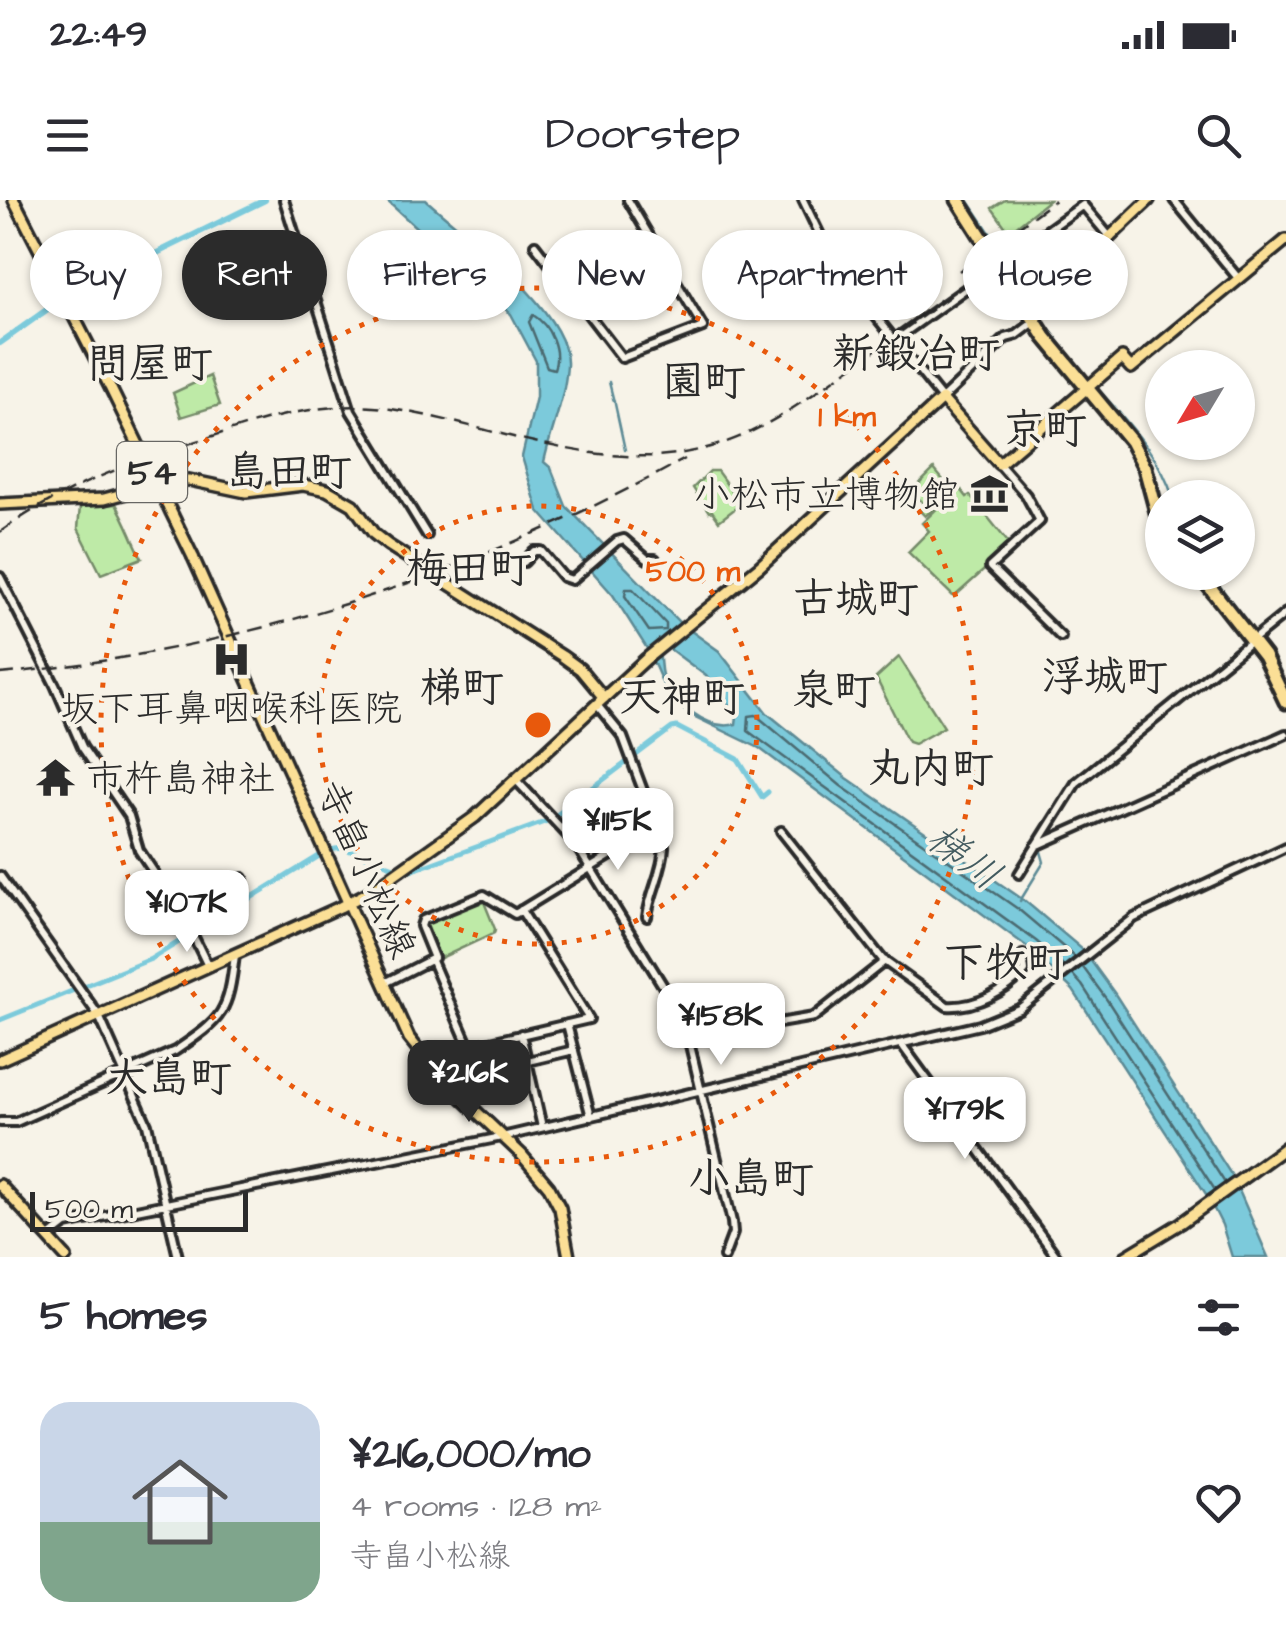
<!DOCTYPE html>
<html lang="en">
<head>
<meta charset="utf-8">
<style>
  :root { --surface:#fff; --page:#f7f7f7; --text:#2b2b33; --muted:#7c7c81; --accent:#2b2b2b }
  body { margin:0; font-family:"Architects Daughter","Klee One",sans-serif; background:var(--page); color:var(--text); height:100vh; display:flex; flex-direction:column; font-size:38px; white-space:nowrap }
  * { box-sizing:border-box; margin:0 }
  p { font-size:32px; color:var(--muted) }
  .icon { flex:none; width:55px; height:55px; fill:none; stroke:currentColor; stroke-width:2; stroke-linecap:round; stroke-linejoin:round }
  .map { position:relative; height:1057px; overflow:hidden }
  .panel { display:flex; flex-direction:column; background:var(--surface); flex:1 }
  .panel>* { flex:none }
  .top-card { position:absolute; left:30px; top:30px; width:1228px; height:90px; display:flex; gap:20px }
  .needle { width:65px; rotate:232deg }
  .tools { position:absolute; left:1145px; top:150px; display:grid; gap:20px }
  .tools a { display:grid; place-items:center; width:110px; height:110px; border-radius:50%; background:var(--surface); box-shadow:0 2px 8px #0004; font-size:50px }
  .scale { position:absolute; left:30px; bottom:25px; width:218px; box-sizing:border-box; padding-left:10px; border:5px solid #2b2b2b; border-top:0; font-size:28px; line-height:35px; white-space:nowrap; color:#2b2b2b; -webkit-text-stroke:8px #f7f3e8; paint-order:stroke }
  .price { position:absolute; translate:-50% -85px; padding:0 22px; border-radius:20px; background:#fff; color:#222; font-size:32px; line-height:65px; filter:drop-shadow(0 2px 5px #0008) }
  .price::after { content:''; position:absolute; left:50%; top:60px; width:30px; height:22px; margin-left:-15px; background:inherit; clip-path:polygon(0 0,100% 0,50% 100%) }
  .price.current { background:var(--accent); color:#fff }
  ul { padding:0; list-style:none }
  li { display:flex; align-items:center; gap:30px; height:250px; padding:0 40px }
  li span { display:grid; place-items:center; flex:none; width:280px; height:200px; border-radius:30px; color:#555 }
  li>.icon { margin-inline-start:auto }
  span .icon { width:120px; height:120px; fill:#fffc; stroke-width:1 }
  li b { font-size:42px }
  h2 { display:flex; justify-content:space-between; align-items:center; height:120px; padding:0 40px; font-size:42px }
  .chip { padding:0 35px; border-radius:45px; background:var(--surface); box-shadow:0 2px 8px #0004; font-size:35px; line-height:90px }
  .chip.current { background:var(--accent); color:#fff }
  .status { display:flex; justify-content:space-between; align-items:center; height:70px; padding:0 50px; background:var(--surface); direction:ltr }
  .status svg { height:28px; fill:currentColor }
  header { display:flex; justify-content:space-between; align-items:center; height:130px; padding:0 40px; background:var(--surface); font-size:45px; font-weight:600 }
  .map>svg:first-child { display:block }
  .green { fill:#beeaa7; stroke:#748a69; stroke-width:2.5 }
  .water { fill:#7ccadb; stroke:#5c8a95; stroke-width:2.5; fill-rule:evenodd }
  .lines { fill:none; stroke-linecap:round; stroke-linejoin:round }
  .shore { stroke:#4b6b71; stroke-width:2.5 }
  .stream { stroke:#5c8a95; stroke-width:2.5 }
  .canal { stroke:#7ccadb; stroke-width:5 }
  .river { stroke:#7ccadb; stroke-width:6 }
  .minor-casing { stroke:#2b2b2b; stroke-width:14 }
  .major-casing { stroke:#2b2b2b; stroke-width:16 }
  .highway-casing { stroke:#2b2b2b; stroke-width:19 }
  .minor { stroke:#f7f3e8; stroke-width:6 }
  .major { stroke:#fbdf96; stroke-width:9 }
  .highway { stroke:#fbdf96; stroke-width:11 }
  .rail { stroke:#2b2b2b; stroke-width:2.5; stroke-dasharray:15 8; stroke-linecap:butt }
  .major-bridge-casing { stroke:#2b2b2b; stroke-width:16; stroke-linecap:butt }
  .major-bridge { stroke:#fbdf96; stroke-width:9 }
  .ring { fill:none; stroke:#e8590c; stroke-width:5; stroke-dasharray:5 10 }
  .labels { text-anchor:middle; stroke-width:8; stroke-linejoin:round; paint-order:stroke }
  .shield { fill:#f7f3e8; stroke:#686764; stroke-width:2.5 }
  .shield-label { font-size:35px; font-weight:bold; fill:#2b2b2b }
  .poi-label { font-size:38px; fill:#2b2b2b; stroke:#f7f3e8; text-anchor:end }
  .street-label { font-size:38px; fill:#2b2b2b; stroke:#f7f3e8 }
  .water-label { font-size:40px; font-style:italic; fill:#435b60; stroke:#f7f3e8 }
  .quarter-label { font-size:42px; font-weight:bold; fill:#2b2b2b; stroke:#f7f3e8 }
  .centre { fill:#e8590c; stroke:#f7f3e8; stroke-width:5 }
  .ring-label { font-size:30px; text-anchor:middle; font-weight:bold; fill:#e8590c; stroke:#f7f3e8; stroke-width:8; stroke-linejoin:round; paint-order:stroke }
</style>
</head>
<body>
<div class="status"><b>22:49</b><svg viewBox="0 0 49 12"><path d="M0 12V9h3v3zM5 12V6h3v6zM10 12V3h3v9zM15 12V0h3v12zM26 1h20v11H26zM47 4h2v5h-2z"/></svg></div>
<header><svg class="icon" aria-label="menu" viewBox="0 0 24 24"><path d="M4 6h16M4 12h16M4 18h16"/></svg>Doorstep<svg class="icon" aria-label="search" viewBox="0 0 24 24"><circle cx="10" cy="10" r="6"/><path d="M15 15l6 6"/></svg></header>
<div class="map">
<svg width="1286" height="1057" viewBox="0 0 1286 1057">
  <rect width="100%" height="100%" fill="#f7f3e8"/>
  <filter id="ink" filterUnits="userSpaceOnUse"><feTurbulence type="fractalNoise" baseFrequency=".01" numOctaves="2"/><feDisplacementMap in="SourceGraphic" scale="20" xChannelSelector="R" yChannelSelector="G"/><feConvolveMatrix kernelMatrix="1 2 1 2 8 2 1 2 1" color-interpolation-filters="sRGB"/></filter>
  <g filter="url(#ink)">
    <path class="green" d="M1005 0H1049L1009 32 992 8Z
      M210 176 220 205 181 217 173 193Z
      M934 269 953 292 959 287 967 297 970 295 1011 346 954 397 908 352 929 331 922 323 953 293 925 316 920 311 925 305 912 291Z
      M710 271H717L741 304 719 321 712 311 709 312 693 288Z
      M116 304C127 322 132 339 142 358L101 374 78 328 80 307Z
      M899 457 944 527 914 544 908 542 876 478Z
      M478 699 484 702 495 729 494 733 441 758 436 756 423 727 425 723Z"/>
    <path class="water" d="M386 0H426C465 35 570 111 567 165 565 199 551 229 544 262L551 268 566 306 680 423 719 451 767 513 847 578 1025 701 1083 750 1115 794 1234 979 1268 1057H1232L1222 1025 1208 997 1073 790 1030 749 759 548 687 513 665 489 648 450 613 395 538 310 522 257 536 197V161L511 114ZM659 441 706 476 737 516 736 524C708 532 671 501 662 475 659 463 662 455 655 445Z"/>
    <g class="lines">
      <path class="shore" d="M533 115C550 125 561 151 554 169L547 167 529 122Z
        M626 389H633L666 424V430L649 431 625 396Z
        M1064 766 1036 741 748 531 749 516 756 515 841 586 1018 709 1075 757
        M1082 766 1107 800 1225 983
        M1072 774 1082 785 1215 990"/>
      <path class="stream" d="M968 0 1002 51
        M1046 125 1089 179
        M609 182 614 202
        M1095 185C1123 218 1160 254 1173 298
        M615 204 625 250
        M1209 372 1244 418
        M1262 437 1286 419
        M1075 590 1248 449
        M1044 641 1058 618
        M1020 701 1044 662 1040 648"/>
      <path class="canal" d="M0 820 151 759 329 650 342 648 408 672 550 620 672 528 677 527 738 559 762 597 768 592"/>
      <path class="river" d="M0 143 59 101 265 0"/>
      <defs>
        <path id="minor" d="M284 0 351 211 427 335
          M803 0 834 64 942 199 1006 138 1017 135 1034 122
          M1174 0 1238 78
          M535 45 622 158 703 127 628 0
          M894 140 1083 5 1108 35
          M999 264 1026 295 1040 321 990 367 1061 437
          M524 362 534 351H541L563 377 572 380 617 341 624 339 647 359H655
          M0 377 55 485 82 547 129 616 139 650 186 721 208 766
          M597 505 623 537 664 647C663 672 650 692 647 717
          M516 580 575 643 684 820 732 1022 733 1033 724 1057
          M781 631 883 760 947 806C976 808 1006 791 1025 771L1023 755
          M1036 646 1286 534
          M1019 674 1076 583 1286 413
          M0 676 99 816 147 924 178 1057
          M176 706 243 678
          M432 761 479 870 482 872 574 850
          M383 781H389L434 758 421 726 423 720 484 695 515 714 657 627
          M567 824 591 917
          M521 834 542 927
          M689 838 814 817 885 761
          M902 845 1057 1057
          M469 847 589 819 521 710
          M0 922H16L175 851C224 818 228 813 235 755
          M48 1038 66 1024 502 937 980 825 1019 809 1134 718 1286 647"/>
        <path id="major" d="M14 0 110 187
          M1035 122 1048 96 1149 0
          M0 304 104 299 174 280H189L246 292 303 285 327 290 353 305 374 334 388 345 562 456 580 469 604 498
          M193 357 409 838 441 878 521 954 549 987 560 1008 569 1057
          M0 860 340 707 371 691 475 617 646 459 759 367 942 199 999 264 1122 158 1131 168 1286 40
          M0 985 66 1057
          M1125 1057 1181 1023 1286 947"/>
        <path id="highway" d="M958 0 1045 137 1131 241 1145 268 1162 331
          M1198 372 1264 456 1286 502"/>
      </defs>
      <use href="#minor" class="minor-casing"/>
      <use href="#major" class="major-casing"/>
      <use href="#highway" class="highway-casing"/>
      <use href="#minor" class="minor"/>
      <use href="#major" class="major"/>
      <use href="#highway" class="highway"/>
      <path class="rail" d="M959 71 1055 0
        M0 332C66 285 137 260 213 236 272 217 328 199 391 209 495 225 597 275 703 249 766 234 815 192 867 156 939 105 1010 52 1081 0
        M0 474C243 450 471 376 685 259"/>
      <defs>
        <path id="major-bridge" d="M110 187 193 357"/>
      </defs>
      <use href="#major-bridge" class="major-bridge-casing"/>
      <use href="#major-bridge" class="major-bridge"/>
    </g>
  </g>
  <g class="ring">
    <circle cx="538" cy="525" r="219"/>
    <circle cx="538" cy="525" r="437"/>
  </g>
  <defs>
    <symbol id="museum-bare" viewBox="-9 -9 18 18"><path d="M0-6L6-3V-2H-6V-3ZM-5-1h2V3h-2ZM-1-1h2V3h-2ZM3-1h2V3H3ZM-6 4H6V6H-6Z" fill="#2b2b2b" stroke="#f7f3e8" stroke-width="2.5" paint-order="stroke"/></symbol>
    <symbol id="hospital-bare" viewBox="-9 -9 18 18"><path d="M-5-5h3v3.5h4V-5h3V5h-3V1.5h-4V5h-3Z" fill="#2b2b2b" stroke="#f7f3e8" stroke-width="2.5" paint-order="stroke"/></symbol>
    <symbol id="temple-bare" viewBox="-9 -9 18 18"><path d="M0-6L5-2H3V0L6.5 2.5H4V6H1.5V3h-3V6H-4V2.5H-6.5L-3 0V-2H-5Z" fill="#2b2b2b" stroke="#f7f3e8" stroke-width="2.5" paint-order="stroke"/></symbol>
  </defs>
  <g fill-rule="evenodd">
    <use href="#museum-bare" x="962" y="266" width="55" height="55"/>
    <use href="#hospital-bare" x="204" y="432" width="55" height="55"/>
    <use href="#temple-bare" x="28" y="550" width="55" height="55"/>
  </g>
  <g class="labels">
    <rect class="shield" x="117" y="242" width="70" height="60" rx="8"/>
    <g class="shield-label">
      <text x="152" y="284">54</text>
    </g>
    <g class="poi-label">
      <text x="959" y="307">小松市立博物館</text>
      <text x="231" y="521" text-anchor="middle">坂下耳鼻咽喉科医院</text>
      <text x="86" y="591" text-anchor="start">市杵島神社</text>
    </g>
    <g class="street-label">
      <text transform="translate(367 669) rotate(66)" y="13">寺畠小松線</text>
    </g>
    <g class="water-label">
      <text transform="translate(965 656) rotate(37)" y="14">梯川</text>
    </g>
    <g class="quarter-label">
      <text x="916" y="167">新鍛冶町</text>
      <text x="150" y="177">問屋町</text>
      <text x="704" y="195">園町</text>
      <text x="1045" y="243">京町</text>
      <text x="289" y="285">島田町</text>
      <text x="469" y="382">梅田町</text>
      <text x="856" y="412">古城町</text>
      <text x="1105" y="490">浮城町</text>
      <text x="462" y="501">梯町</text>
      <text x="834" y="504">泉町</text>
      <text x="682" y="511">天神町</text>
      <text x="931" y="582">丸内町</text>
      <text x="1006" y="776">下牧町</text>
      <text x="169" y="891">大島町</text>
      <text x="751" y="992">小島町</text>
    </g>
  </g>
  <circle cx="538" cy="525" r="15" class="centre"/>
  <g class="ring-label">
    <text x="847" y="226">1 km</text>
    <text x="693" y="381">500 m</text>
  </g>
</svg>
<div class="tools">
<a><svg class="needle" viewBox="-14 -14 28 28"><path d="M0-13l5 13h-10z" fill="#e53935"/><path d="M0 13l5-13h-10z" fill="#7c7c81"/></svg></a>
<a><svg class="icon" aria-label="layers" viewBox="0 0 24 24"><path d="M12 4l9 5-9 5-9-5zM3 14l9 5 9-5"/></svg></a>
</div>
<div class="scale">500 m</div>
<b class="price" style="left:618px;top:673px">¥115K</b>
<b class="price" style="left:187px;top:755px">¥107K</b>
<b class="price" style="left:721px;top:868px">¥158K</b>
<b class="price current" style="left:469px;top:925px">¥216K</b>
<b class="price" style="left:965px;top:962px">¥179K</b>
<div class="top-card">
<a class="chip">Buy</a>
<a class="chip current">Rent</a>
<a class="chip">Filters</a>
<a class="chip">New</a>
<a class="chip">Apartment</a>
<a class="chip">House</a>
</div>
</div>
<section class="panel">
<h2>5 homes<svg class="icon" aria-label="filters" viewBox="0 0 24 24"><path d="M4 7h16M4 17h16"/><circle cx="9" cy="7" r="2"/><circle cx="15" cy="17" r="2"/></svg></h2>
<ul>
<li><span style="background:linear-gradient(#c9d6e8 60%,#7fa58c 0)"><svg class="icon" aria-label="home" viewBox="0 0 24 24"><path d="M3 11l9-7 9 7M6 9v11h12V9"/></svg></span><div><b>¥216,000/mo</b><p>4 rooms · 128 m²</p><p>寺畠小松線</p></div><svg class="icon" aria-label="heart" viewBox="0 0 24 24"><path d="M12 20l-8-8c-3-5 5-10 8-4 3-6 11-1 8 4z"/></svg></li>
</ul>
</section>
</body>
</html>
